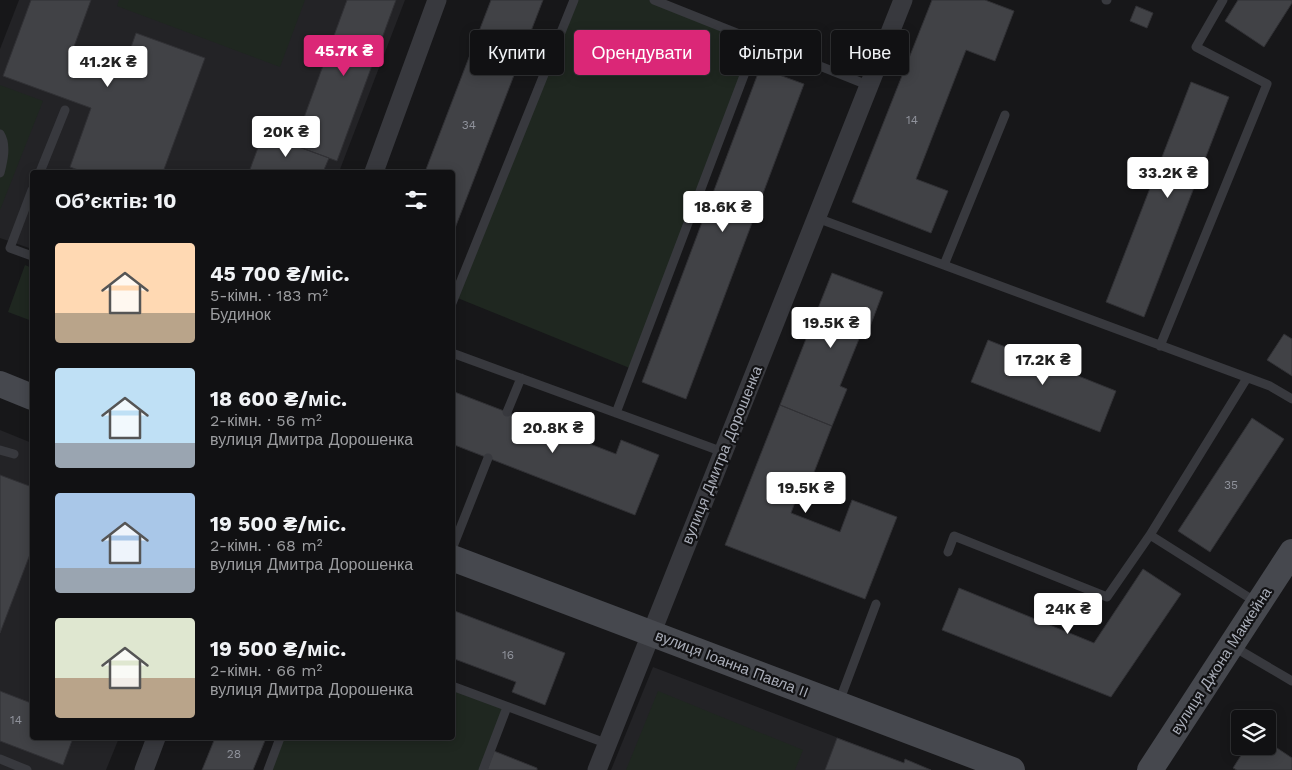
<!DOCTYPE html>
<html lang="uk">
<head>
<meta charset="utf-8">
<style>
  :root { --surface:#111113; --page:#1a1a1c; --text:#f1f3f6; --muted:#9c9da0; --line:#303133; --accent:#db2777 }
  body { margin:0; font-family:"Work Sans",sans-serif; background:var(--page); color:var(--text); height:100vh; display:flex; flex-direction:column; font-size:19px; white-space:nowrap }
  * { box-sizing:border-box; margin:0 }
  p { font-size:16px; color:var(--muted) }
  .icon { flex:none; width:28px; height:28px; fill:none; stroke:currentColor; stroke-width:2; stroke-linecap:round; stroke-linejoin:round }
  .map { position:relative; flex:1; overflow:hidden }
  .details { position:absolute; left:30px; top:170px; width:425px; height:570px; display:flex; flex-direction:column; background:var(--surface); border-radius:5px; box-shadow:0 2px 12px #0003,0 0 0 1px var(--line) }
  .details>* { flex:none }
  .banner { position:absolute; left:470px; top:30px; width:475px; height:45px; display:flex; gap:10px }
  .fabs { position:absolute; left:1231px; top:710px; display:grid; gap:10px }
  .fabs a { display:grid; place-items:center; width:45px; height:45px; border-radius:5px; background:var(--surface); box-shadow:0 2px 12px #0003,0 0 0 1px var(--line); font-size:25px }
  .price { position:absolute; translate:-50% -42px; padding:0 11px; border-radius:5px; background:#fff; color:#222; font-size:16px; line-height:32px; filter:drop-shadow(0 1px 2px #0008) }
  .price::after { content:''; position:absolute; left:50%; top:30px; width:15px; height:11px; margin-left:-8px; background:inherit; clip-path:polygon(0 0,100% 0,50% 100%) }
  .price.current { background:var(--accent); color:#fff }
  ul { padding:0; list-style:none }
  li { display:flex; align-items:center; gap:15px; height:125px; padding:0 25px }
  li span { display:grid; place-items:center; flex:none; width:140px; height:100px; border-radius:5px; color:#555 }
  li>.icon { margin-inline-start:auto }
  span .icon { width:60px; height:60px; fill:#fffc; stroke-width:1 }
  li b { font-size:21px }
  h2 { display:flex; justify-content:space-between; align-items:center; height:60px; padding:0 25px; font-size:21px }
  .pill { padding:0 18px; border-radius:5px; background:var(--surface); box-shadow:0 2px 12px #0003,0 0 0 1px var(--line); font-size:18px; line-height:45px }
  .pill.current { background:var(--accent); color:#fff }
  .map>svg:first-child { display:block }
  .built { fill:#232326 }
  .green { fill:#1f2720 }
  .building { fill:#414246; stroke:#313135 }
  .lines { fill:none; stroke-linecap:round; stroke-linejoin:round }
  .lane { stroke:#38393e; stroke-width:9 }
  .street { stroke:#38393e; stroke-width:19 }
  .secondary { stroke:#46484e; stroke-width:26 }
  .labels { text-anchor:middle; stroke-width:4.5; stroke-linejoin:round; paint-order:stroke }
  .number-label { font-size:12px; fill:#90939c }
  .street-label { font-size:15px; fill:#aaaeb9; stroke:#121214 }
</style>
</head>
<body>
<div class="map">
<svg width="1292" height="770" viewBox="0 0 1292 770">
  <rect width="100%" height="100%" fill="#171719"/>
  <path class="built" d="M19 0H405L339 172H32V249L0 238V49Z
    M0 430 32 443V738H119L106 770H0Z
    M653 667 904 763 931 770H611Z"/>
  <path class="green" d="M119 0H305L280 67 117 6Z
    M574 0H654L757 41 632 369 455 297Z
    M0 85 43 101 0 210Z
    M25 265 32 268V321L8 312Z
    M453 686 507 707 483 770H269L281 738H452Z
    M658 691 803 750 795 770H626Z"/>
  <path class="building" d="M31 0H91L72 52 109 66 115 48 129 53 136 33 205 58 163 172H80L81 171 70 167 91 108 3 76Z
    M347 0H396L337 161 294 145Z
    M491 0H543L452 236V172H425Z
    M932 0H985L1014 11 995 61 966 50 916 179 948 191 931 233 852 202Z
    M1238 0H1292V3L1264 47 1225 21Z
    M1136 6 1153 13 1147 28 1130 21Z
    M760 68 804 84 686 399 642 382Z
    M1191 82 1229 97 1144 317 1106 302Z
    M263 134 329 158 323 172H249Z
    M832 273 883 292 868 332 863 329 840 386 847 389 832 426 780 405Z
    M1284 334 1292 339V376L1267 360Z
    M988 340 1116 391 1100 432 971 382Z
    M452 391 616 454 621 440 659 455 635 515 452 444Z
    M780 405 832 426 811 480 804 478 791 513 840 532 852 500 897 517 865 599 725 545Z
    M1252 418 1284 439 1210 552 1178 531Z
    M0 475 32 487V549L0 633Z
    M1143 569 1181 594 1111 697 942 630 959 588 1094 643Z
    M452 610 565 653 545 705 512 692 516 682 452 658Z
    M0 691 31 703 32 698V738H73L63 765 0 741Z
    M215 738H266L253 770H202Z
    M837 738 904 763 905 759 931 770H825Z
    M1268 742 1292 758V770H1237L1233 768 1247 746H1268Z
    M494 751 537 768V770H487Z"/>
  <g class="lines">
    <path class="lane" d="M654 0 870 86
      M1106 0H1107
      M0 134C7 145 3 161 0 173
      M40 172 65 110
      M32 190 10 248 32 256
      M817 218 1270 386 1292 399
      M944 265 1005 115
      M452 303 574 0
      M1160 346 1267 84 1196 47 1223 0
      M452 353 723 452
      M507 412 521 378
      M616 413 757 41
      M0 450 14 454
      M1150 535 1247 378
      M452 549 488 458
      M948 552 954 536 1107 597 1150 535 1256 602
      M1234 647 1292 681
      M452 686 608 744
      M839 702 876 604
      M0 759 27 770
      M268 770 280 738
      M483 770 507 707"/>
    <path class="street" d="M374 172 437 0
      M144 770 156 738
      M597 770 903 0"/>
    <path class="secondary" d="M0 384 32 397
      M452 558 1012 770
      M1150 770 1292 552"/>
  </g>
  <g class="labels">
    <g class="number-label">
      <text x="912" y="124">14</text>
      <text x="469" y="129">34</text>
      <text x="1231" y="489">35</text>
      <text x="508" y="659">16</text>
      <text x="16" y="724">14</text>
      <text x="234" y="758">28</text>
    </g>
    <g class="street-label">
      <text transform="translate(722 455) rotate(-68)" y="5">вулиця Дмитра Дорошенка</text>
      <text transform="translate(1221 661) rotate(-57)" y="5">вулиця Джона Маккейна</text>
      <text transform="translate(732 664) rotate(21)" y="5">вулиця Іоанна Павла II</text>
    </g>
  </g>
</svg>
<div class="fabs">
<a><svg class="icon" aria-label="layers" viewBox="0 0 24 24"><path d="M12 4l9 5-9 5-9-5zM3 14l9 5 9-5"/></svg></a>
</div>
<b class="price current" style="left:344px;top:77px">45.7K ₴</b>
<b class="price" style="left:108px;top:88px">41.2K ₴</b>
<b class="price" style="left:286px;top:158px">20K ₴</b>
<b class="price" style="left:1168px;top:199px">33.2K ₴</b>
<b class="price" style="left:723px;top:233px">18.6K ₴</b>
<b class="price" style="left:831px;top:349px">19.5K ₴</b>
<b class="price" style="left:1043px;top:386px">17.2K ₴</b>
<b class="price" style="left:553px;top:454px">20.8K ₴</b>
<b class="price" style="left:806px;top:514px">19.5K ₴</b>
<b class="price" style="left:1068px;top:635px">24K ₴</b>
<div class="banner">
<a class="pill">Купити</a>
<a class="pill current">Орендувати</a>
<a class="pill">Фільтри</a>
<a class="pill">Нове</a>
</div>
<section class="details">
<h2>Об’єктів: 10<svg class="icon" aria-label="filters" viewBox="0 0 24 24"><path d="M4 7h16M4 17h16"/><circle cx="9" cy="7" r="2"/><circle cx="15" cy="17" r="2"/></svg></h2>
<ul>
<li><span style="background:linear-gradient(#ffd9b3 70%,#b9a48a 0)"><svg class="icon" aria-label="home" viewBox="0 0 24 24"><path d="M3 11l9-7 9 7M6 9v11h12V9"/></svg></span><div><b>45 700 ₴/міс.</b><p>5-кімн. · 183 m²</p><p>Будинок</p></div></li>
<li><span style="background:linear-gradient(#bfe0f5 75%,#9aa5b1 0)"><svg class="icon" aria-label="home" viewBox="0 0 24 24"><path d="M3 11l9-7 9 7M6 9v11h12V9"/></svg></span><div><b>18 600 ₴/міс.</b><p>2-кімн. · 56 m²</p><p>вулиця Дмитра Дорошенка</p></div></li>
<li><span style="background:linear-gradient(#a9c7e8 75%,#9aa5b1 0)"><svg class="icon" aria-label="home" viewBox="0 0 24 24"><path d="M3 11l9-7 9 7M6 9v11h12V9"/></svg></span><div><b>19 500 ₴/міс.</b><p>2-кімн. · 68 m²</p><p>вулиця Дмитра Дорошенка</p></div></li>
<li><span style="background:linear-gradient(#dfe7d0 60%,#b9a48a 0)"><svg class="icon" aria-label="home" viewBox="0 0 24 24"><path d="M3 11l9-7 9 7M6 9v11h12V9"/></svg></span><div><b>19 500 ₴/міс.</b><p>2-кімн. · 66 m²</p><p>вулиця Дмитра Дорошенка</p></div></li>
</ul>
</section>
</div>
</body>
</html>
